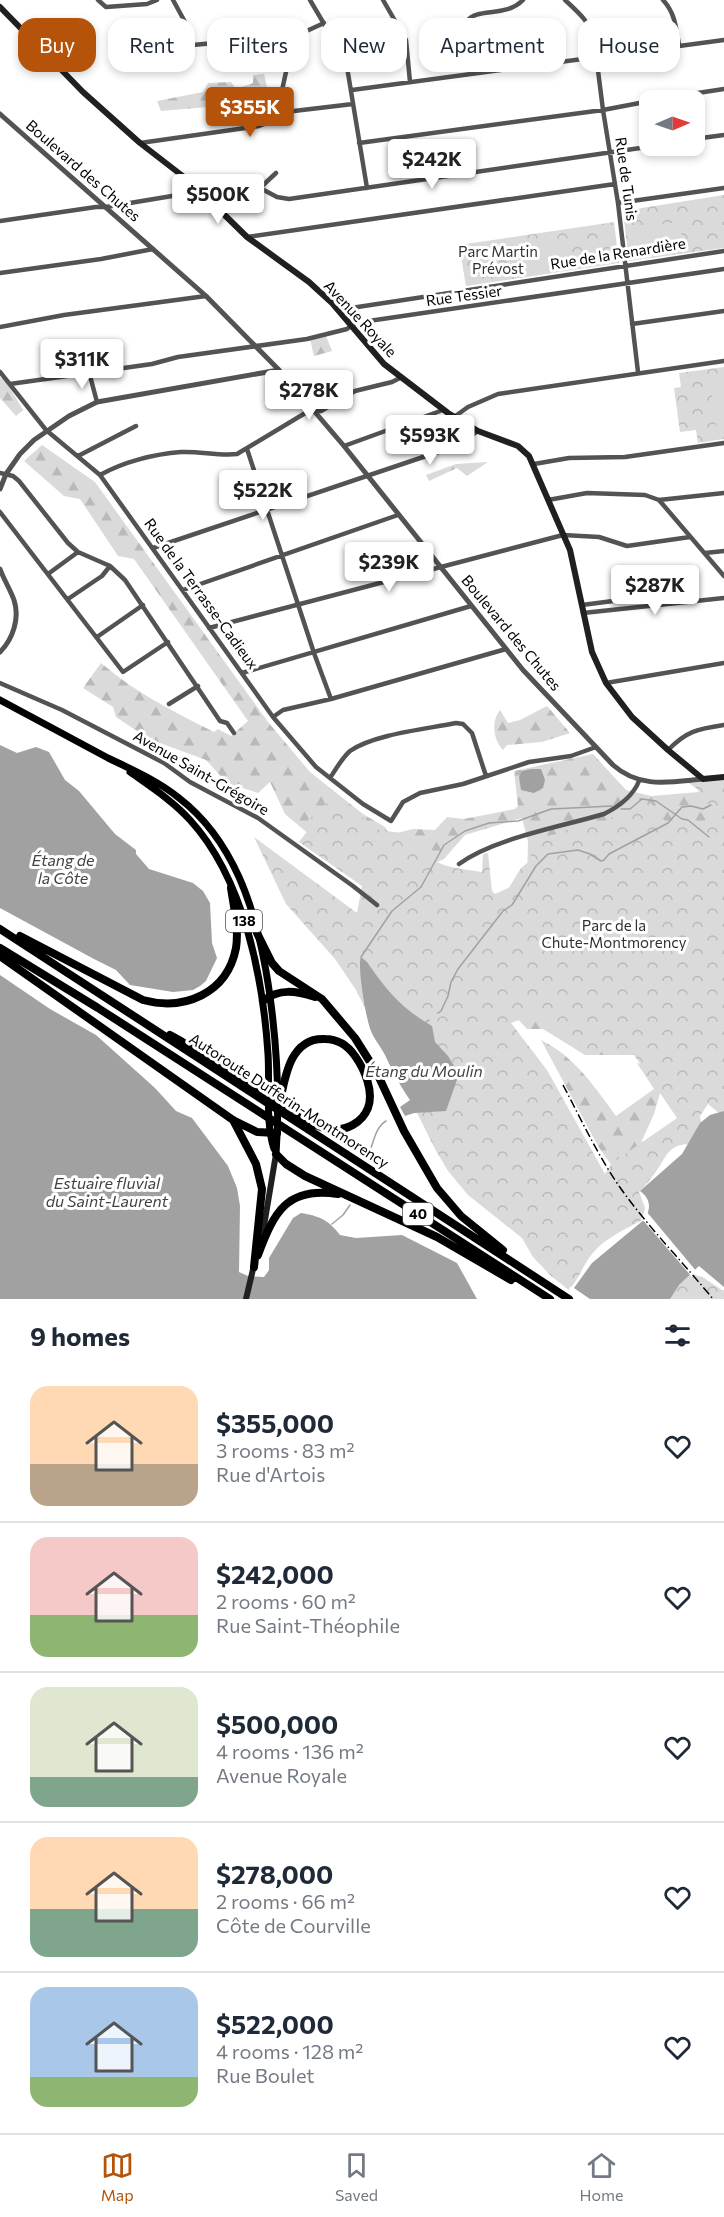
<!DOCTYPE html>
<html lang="en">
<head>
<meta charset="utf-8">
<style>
  :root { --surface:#fff; --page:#f6f6f7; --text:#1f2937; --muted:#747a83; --line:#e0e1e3; --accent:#b45309 }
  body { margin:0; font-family:Commissioner,sans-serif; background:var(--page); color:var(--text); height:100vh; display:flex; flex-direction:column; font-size:22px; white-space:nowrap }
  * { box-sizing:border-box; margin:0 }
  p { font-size:20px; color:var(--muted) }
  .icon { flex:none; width:33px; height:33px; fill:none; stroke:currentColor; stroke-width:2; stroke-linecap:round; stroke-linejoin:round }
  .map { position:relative; height:1299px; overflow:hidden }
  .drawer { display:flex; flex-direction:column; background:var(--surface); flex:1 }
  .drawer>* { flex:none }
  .top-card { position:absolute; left:18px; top:18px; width:688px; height:54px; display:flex; gap:12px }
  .needle { width:39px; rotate:88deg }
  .tools { position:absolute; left:639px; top:90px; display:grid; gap:12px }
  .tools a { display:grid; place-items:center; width:66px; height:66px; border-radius:12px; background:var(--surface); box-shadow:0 3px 9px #0003; font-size:30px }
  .price { position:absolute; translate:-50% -51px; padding:0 14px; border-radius:6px; background:#fff; color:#222; font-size:20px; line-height:39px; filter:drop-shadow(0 2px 3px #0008) }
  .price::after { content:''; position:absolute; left:50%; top:36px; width:18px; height:14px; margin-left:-9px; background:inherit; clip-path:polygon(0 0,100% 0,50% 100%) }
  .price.current { background:var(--accent); color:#fff }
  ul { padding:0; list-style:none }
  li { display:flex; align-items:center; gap:18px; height:150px; padding:0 30px }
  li+li { border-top:2px solid var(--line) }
  li span { display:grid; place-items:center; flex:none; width:168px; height:120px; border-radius:18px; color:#555 }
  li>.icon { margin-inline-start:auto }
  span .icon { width:72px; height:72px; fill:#fffc; stroke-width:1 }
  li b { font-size:26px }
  h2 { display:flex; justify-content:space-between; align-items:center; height:72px; padding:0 30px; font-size:26px }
  .tag { padding:0 21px; border-radius:18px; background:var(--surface); box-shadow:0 3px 9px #0003; font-size:21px; line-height:54px }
  .tag.current { background:var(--accent); color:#fff }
  .tab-bar { display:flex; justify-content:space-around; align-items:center; height:84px; border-top:2px solid var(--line); background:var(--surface); font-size:16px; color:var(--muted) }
  .tab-bar a { display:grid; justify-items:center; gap:3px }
  .tab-bar .current { color:var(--accent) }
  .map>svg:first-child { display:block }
  .forest { fill:url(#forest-firs) }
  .park { fill:url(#park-crowns); fill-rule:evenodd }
  .garden { fill:#dadada }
  .water { fill:#a1a1a1 }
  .pier { fill:#fff }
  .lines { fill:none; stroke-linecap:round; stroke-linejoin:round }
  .stream { stroke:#a1a1a1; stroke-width:1.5 }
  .minor { stroke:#535353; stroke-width:4.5 }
  .tertiary { stroke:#535353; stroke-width:5 }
  .secondary { stroke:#202020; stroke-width:6 }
  .primary { stroke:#000; stroke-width:7 }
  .motorway { stroke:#000; stroke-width:8 }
  .rail { stroke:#000; stroke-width:1.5; stroke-dasharray:9 3 1.5 3; stroke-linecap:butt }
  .labels { text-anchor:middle; stroke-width:6; stroke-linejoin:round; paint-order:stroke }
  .shield { fill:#fff; stroke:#4c4c4c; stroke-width:1.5 }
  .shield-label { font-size:14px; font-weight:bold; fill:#000 }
  .street-label { font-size:15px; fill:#000; stroke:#fff }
  .park-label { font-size:15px; fill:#313131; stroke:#fff }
  .water-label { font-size:16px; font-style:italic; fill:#424242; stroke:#fff }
</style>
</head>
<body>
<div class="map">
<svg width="724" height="1299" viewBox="0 0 724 1299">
  <defs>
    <pattern id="forest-firs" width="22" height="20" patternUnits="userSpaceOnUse" patternTransform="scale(1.5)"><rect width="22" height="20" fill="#dadada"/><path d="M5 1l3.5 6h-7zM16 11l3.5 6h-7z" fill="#b9b9b9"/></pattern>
    <pattern id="park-crowns" width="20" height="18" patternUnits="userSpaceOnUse" patternTransform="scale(1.5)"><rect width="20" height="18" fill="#dadada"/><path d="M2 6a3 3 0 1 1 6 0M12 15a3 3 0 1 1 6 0" fill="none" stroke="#b9b9b9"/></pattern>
  </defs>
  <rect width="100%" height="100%" fill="#fff"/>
  <path class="forest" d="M264 74 268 92 264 100 246 101 239 106 230 105 161 111 157 101 203 92 208 83 231 82 236 89 253 83V75Z
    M326 336 332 351 314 356 310 339Z
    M0 377 7 383 23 410 16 416 0 398Z
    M42 445 95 482 268 722 310 772 363 814 385 827 389 835 413 829 435 830 447 817 464 819 515 809 518 806 514 771 593 754 626 790 651 796 724 790 649 1055H585L543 1029H527L500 1000 493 895 527 879 528 841 522 818 465 835 444 859 421 870 311 836 285 814 270 782 258 793 227 783 206 760 149 739 116 717 113 707 83 688 101 663C136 693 174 712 214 732L218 729 231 736 248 721 134 559 118 556 80 499 64 496 24 461Z
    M488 462 467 476 457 468 429 481 426 475 456 464Z
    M547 706 570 733 542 742 507 745 503 750C493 739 491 721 500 710L508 723 520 720Z
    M541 1040C574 1056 595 1087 616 1116L654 1089 637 1063 658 1069 663 1083 654 1114 635 1156 630 1192 598 1146Z"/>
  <path class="park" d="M724 195V248L629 261 623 211Z
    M614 222 619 263 466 286 459 245Z
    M724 367V439L698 443 696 430 680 432 674 388 681 387 679 373Z
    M724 777V1111L719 1113 708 1104 700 1116 702 1128 691 1144C667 1144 667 1157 655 1173 650 1180 645 1186 639 1192L645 1208 642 1220C623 1231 606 1237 592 1254 583 1265 579 1279 569 1290L551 1276 533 1257 522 1238 468 1195 448 1171 435 1149 356 990 335 959 286 904 254 837 357 913 362 886 299 842 311 826 306 822 337 794 353 810 379 830 409 834C433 868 444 866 482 872L483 854 488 853 492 891 504 903 510 886 521 868 531 860 530 841 563 832 574 825 607 822 618 811 622 814 650 802 665 821 692 830 715 813 697 789 686 781ZM532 1015 590 1051 630 1049 677 1118 612 1163 605 1174 547 1070 511 1023Z
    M685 1271 704 1278 722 1290H724V1299H665Z"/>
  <path class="garden" d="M680 222 683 246 644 251 641 227Z
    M552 241 555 268 512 273 509 247Z
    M724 374V430L717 431 710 379 712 375Z"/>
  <path class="water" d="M0 745 17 753 36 747 49 752 65 780 79 791 115 834 136 850V854L149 869 193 883 203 891 210 903 212 943 217 958 206 981 200 986 193 990 173 992 130 985 116 970 94 959 0 908Z
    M531 769H541L545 780 543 788 534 793 521 790 519 777 522 771Z
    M361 957 367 962C387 991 401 1008 432 1026L435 1042 448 1056 459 1074 446 1111 414 1113 405 1116 400 1107 410 1100C399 1084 393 1072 385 1055 381 1047 374 1039 371 1031 366 1020 357 966 361 957Z
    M0 975 50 1009 96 1035 155 1088 176 1111 192 1118 228 1166 237 1188 240 1206 239 1272 248 1276 264 1277 269 1270V1258L293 1218 301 1213C319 1216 329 1220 340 1235L356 1238 402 1235 457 1263 477 1299H0Z
    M724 1111V1287L699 1266 679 1285 670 1299H566L592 1263 645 1219C651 1208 651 1199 640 1191L682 1154 700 1123 710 1115Z"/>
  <path class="pier" d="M646 1211 697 1272 692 1277 641 1218Z
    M571 1286 590 1299H563Z"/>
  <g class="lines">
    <path class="stream" d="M642 799 656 801 682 819 688 820 709 837
      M621 809H630L642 799H640
      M361 957 392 911 421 887 444 845 465 831 489 823 518 821 551 809 612 806
      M438 1013 441 1011 448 996 451 982 458 969 503 911 512 905 536 866 548 854 578 850 590 854 601 861 604 860 609 854 668 823 682 807 691 806 703 809 711 805
      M426 1022 429 1020
      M370 1151C374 1140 376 1127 386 1121
      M332 1224 343 1215 350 1205"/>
    <path class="minor" d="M98 0 106 7 147 4 157 0
      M173 0 185 22 187 36 193 45 298 35 324 23
      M310 0 346 61 367 188
      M383 0 406 40 410 82
      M565 0C578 12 590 22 594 39L603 110 618 203 638 372
      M663 0C675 13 676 27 679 45
      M473 73 466 27 467 21C477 7 506 18 523 0
      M352 90 724 40
      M652 100 724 89
      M277 113 286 72 281 37
      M694 139 724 135
      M140 143 259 126 267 123 277 113 353 104
      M359 143 603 110 650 101
      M260 188 276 173
      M209 199 260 188 277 197 289 199 654 146
      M618 203 724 188
      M0 221 96 207H106L178 195 193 184
      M247 237 615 184
      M0 273 101 259 153 249
      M338 310 724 251
      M632 324 724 311
      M0 327 64 315 206 296
      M0 372 46 430 100 475 273 717 316 767 363 804 391 821 403 802 420 793 463 784 529 762 571 756 596 747
      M89 372 97 402
      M10 384 152 364 178 357 307 339 347 329 355 323 724 269
      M454 417 468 407 498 394 724 361
      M344 446 443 410
      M247 449 314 653 331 699
      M78 456 136 426
      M534 464 569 458 625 457 724 443
      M0 473 13 476 19 481 68 543 78 552 110 566 125 580 220 721 227 723 234 733
      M100 475C123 462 154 454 181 452 200 451 218 456 237 454L307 412 321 411 355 391 392 382 400 378
      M548 500 587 493 645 495 659 500 724 493
      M659 500 724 576
      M0 512 123 672 168 642
      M153 548 444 450 462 442 478 431
      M705 553 724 551
      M48 574 78 552
      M183 590 398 515
      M68 599 102 576 110 566
      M582 605 644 597
      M583 613 724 598
      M209 628 563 535 599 537 627 546 690 537
      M97 637 143 605
      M242 673 471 606
      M0 683 62 710 164 763 190 782 258 818 353 886 377 905
      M606 683 724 663
      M169 704 198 686
      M273 717 283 710 331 699 506 649
      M668 750C687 731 697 729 724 725
      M330 778C336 769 342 758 350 751 374 734 427 729 456 723L463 724 472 733 486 776
      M459 864C495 838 560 827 604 814 618 807 633 796 639 781"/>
    <path class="tertiary" d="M0 114 206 296 279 370 344 446 523 670 613 765C640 789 670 782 703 779
      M0 489 6 474 20 454 34 440 69 416 97 402 279 370
      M0 569C4 580 10 589 14 600 20 618 13 639 0 652"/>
    <path class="secondary" d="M0 7 83 92 140 143 193 184 247 237 309 282 332 303 384 364 448 413 478 431 518 446 529 456 570 550 592 652 606 683 632 717 668 750 703 779 724 777
      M262 1238 276 1154
      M246 1299 254 1265"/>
    <path class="primary" d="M0 700C36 719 72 739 108 758 133 770 158 781 179 798 205 818 225 846 239 877 272 951 282 1073 276 1154
      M130 772C151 787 173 801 190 820 244 879 263 977 268 1054 270 1084 265 1122 274 1149"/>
    <path class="motorway" d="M0 929 569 1299
      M257 933 272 963 279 971 322 999 355 1038 377 1073 404 1131 437 1188 461 1216 503 1250
      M20 936 143 1000C184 1011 227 994 236 948 239 929 234 908 231 888
      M0 948 98 1008 550 1299
      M0 956 233 1120 257 1132 277 1133
      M263 1001C279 988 296 991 315 997
      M170 1035 181 1041C217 1064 253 1087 290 1109 302 1117 316 1128 331 1129 346 1131 362 1123 368 1108 374 1092 365 1070 355 1056 348 1046 338 1039 325 1039 287 1037 284 1085 278 1112
      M233 1120 256 1164 262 1189 254 1267
      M276 1154 286 1164 305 1176 437 1237 511 1280
      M258 1255C274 1212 287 1186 338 1194"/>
    <path class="rail" d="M563 1085C581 1119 597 1154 619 1186 647 1226 682 1261 713 1299"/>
  </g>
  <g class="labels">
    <g class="shield">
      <rect x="226" y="910" width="36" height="22" rx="4.5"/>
      <rect x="403" y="1203" width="30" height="22" rx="4.5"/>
    </g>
    <g class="shield-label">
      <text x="244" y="926">138</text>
      <text x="418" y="1219">40</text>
    </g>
    <g class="street-label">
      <text transform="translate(83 171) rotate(41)" y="5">Boulevard des Chutes</text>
      <text transform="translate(626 179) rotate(82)" y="5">Rue de Tunis</text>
      <text transform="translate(618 254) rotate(-9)" y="5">Rue de la Renardière</text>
      <text transform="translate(464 296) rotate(-8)" y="5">Rue Tessier</text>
      <text transform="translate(360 319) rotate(47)" y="5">Avenue Royale</text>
      <text transform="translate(201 594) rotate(54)" y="5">Rue de la Terrasse-Cadieux</text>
      <text transform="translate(511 633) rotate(50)" y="5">Boulevard des Chutes</text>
      <text transform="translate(201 773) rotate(30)" y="5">Avenue Saint-Grégoire</text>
      <text transform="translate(289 1101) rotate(33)" y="5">Autoroute Dufferin-Montmorency</text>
    </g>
    <g class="park-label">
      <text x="498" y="257">Parc Martin<tspan x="498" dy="17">Prévost</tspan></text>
      <text x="614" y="931">Parc de la<tspan x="614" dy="17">Chute-Montmorency</tspan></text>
    </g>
    <g class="water-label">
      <text x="63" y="866">Étang de<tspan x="63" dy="18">la Côte</tspan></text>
      <text x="424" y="1077">Étang du Moulin</text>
      <text x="107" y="1189">Estuaire fluvial<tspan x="107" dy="18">du Saint-Laurent</tspan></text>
    </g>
  </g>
</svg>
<div class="tools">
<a><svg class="needle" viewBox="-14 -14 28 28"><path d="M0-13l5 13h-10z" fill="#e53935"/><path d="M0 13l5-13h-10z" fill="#747a83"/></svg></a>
</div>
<b class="price current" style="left:250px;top:138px">$355K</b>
<b class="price" style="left:432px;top:190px">$242K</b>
<b class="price" style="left:218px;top:225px">$500K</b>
<b class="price" style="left:82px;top:390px">$311K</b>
<b class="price" style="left:309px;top:421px">$278K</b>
<b class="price" style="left:430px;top:466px">$593K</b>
<b class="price" style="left:263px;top:521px">$522K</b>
<b class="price" style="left:389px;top:593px">$239K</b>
<b class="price" style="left:655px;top:616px">$287K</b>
<div class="top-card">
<a class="tag current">Buy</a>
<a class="tag">Rent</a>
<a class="tag">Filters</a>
<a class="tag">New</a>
<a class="tag">Apartment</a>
<a class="tag">House</a>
</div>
</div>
<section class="drawer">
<h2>9 homes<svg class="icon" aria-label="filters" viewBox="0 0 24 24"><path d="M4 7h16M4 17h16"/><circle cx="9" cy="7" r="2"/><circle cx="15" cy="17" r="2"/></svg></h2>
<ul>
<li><span style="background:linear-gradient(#ffd9b3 65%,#b9a48a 0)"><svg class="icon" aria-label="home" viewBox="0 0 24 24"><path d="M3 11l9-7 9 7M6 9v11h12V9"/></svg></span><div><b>$355,000</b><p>3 rooms · 83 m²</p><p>Rue d'Artois</p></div><svg class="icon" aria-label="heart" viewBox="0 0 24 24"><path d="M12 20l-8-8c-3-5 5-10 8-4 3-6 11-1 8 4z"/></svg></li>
<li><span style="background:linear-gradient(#f6c9c9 65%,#8fb573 0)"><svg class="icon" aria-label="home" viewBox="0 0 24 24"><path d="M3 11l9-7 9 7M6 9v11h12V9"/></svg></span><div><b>$242,000</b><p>2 rooms · 60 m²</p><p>Rue Saint-Théophile</p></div><svg class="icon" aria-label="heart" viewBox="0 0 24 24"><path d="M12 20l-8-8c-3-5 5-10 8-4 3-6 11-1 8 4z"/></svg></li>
<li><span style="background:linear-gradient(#dfe7d0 75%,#7fa58c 0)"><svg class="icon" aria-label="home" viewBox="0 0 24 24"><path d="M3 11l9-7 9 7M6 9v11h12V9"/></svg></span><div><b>$500,000</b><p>4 rooms · 136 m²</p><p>Avenue Royale</p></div><svg class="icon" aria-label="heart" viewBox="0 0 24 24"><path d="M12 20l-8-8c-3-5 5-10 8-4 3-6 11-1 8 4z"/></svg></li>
<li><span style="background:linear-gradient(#ffd9b3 60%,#7fa58c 0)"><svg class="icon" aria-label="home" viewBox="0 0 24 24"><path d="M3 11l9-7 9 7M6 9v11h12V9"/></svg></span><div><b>$278,000</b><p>2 rooms · 66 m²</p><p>Côte de Courville</p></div><svg class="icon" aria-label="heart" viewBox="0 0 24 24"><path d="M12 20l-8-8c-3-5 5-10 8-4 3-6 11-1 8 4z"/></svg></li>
<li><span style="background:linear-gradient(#a9c7e8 75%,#8fb573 0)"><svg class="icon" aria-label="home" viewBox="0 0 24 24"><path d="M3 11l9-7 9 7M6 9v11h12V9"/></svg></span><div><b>$522,000</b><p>4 rooms · 128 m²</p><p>Rue Boulet</p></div><svg class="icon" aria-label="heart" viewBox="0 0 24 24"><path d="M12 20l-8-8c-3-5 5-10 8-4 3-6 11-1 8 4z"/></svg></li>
</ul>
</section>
<nav class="tab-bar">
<a class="current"><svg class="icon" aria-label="map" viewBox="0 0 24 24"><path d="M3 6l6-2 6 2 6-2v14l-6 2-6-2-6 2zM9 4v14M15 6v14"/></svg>Map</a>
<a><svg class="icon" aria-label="saved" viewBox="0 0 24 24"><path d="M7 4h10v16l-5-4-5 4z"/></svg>Saved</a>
<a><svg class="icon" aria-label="home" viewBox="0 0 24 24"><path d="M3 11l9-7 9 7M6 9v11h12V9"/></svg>Home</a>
</nav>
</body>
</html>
